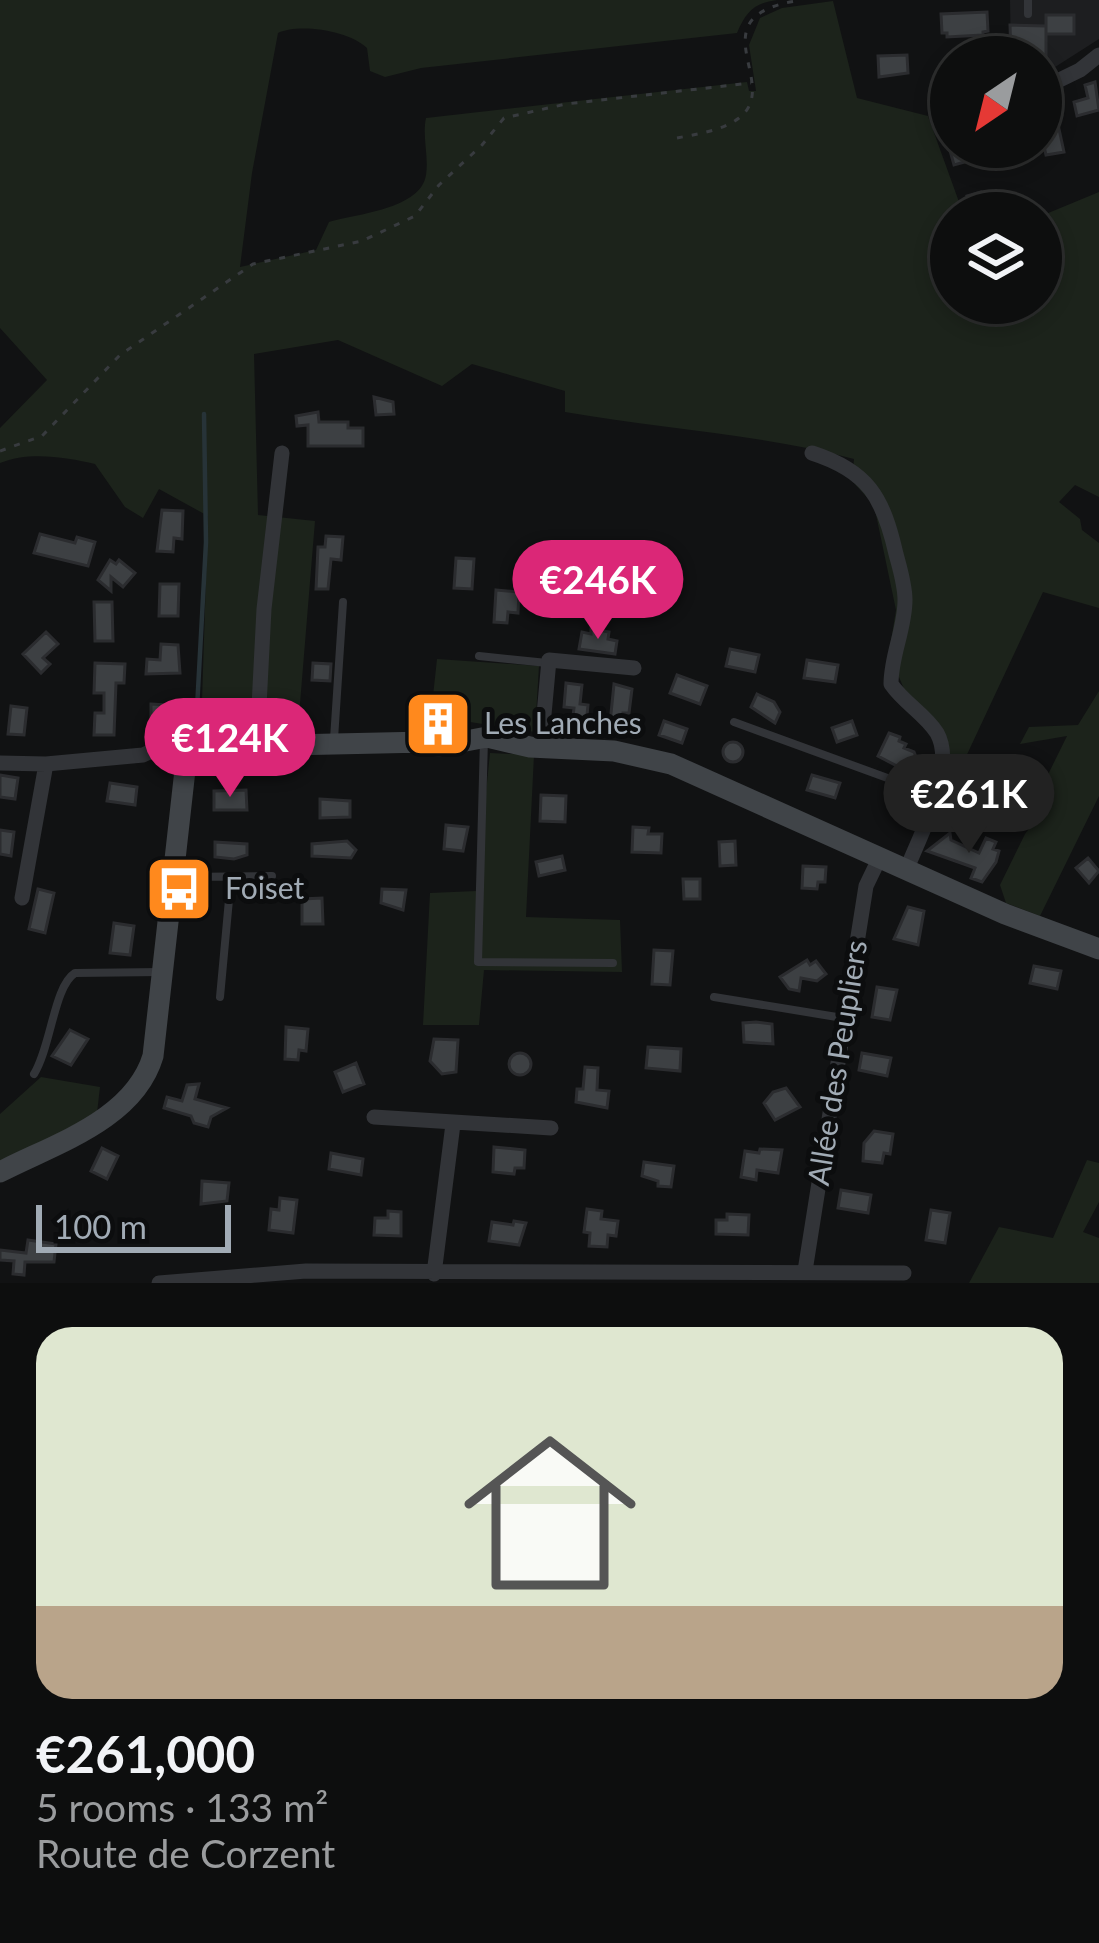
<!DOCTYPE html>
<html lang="en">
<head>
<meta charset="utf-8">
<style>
  :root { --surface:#0d0e0e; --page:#161717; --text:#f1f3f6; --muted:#9a9c9e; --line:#2d2e2e; --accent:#db2777 }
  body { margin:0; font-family:Lato,sans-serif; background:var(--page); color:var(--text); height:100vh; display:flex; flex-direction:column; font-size:45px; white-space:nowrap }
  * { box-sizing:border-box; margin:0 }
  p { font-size:39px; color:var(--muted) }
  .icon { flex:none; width:66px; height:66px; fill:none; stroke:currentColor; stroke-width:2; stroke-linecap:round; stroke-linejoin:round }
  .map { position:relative; height:1283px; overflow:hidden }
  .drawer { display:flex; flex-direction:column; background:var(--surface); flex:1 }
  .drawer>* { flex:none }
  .needle { width:78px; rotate:215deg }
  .fabs { position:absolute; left:930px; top:36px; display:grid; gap:24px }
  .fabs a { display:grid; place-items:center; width:132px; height:132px; border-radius:50%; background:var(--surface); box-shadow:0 6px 18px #0003,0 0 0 3px var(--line); font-size:60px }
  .scale { position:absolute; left:36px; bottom:30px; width:195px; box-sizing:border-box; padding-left:12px; border:6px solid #a1abb5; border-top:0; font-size:33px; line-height:42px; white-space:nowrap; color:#a1abb5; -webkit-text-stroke:9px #0c0d0e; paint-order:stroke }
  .price { position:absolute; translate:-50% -102px; padding:0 27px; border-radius:42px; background:var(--accent); color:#fff; font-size:39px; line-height:78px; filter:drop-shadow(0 3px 6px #0008) }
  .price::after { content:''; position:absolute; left:50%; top:72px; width:36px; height:27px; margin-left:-18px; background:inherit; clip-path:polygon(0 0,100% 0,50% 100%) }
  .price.on { background:#222; color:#fff }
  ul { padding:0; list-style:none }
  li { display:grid; align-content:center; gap:24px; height:636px; padding:0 36px }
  li span { display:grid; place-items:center; height:372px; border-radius:36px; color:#555 }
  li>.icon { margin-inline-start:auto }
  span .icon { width:216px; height:216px; fill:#fffc; stroke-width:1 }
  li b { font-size:51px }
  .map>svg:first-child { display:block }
  .built { fill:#1d1e20 }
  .green { fill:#1c231b }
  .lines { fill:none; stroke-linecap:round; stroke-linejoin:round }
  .stream { stroke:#273338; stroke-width:4.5 }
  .building { fill:#3d4043; stroke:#2b2c2f; stroke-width:3 }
  .path { stroke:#383b3f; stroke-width:3; stroke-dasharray:6 9; stroke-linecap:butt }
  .lane { stroke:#323438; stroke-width:8 }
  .street { stroke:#323438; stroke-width:15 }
  .secondary { stroke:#404448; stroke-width:21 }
  .labels { text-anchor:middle; stroke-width:10; stroke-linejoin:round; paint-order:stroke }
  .poi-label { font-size:30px; fill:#a1abb5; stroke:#0c0d0e; text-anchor:start }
  .street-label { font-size:30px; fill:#a1abb5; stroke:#0c0d0e }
</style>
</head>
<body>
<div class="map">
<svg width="1099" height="1283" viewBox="0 0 1099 1283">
  <rect width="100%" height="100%" fill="#111213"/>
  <path class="built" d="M1010 0H1099V39L1041 76V57H1011Z"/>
  <path class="green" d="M0 0H777C754 3 746 12 737 33L421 68 385 77 370 71 367 48C349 31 300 23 278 33L252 173 240 267 316 250 329 222C356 214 421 209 426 175 429 156 422 137 426 118L747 82 749 91H756L749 45 760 18 782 8 833 1 857 98 928 116 963 213H951V303H1041V216L1099 192V497L1075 485 1059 502 1080 519 1082 530 1099 543V608L1043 592 949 793 944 782 950 755 904 689 889 653 896 610 874 505 852 481 854 459C760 434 661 429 565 412V391L472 364 442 386 338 340 254 354 258 515 315 521 298 728 201 731 208 516 159 489 143 518 125 507 95 464C67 457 28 451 0 463V428L47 380 0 328Z
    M437 659 539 666 535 732 470 722 429 733Z
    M1099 691V796L1040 916 1006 903 1000 885 1025 834 1034 822 1027 817 1067 736 1020 744 1029 727 1078 725Z
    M490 753 534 755 526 917 620 920 622 972 484 970 479 1025H423L430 893 476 891Z
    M41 1077 100 1087 97 1113 0 1164V1114Z
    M1087 1160 1099 1163V1202L1083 1232 1099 1238V1283H969L999 1227 1053 1238Z"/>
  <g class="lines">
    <path class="stream" d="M196 727 206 542 204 414"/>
  </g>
  <path class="building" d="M987 12 988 31 983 32V35L947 37V33H942L941 14Z
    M1046 15H1074V34H1046Z
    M1010 25 1046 26V57H1011Z
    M907 55 908 73 879 77 878 56Z
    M1095 82 1099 110 1077 116 1074 102 1088 98 1085 85Z
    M1059 129 1064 152 1046 155 1041 133Z
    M949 147H967L972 160 954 165Z
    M981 192 985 197 991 213H973L967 196Z
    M374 397 393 402 394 414 376 415Z
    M318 412 319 422H348V428H363V446H308V425L297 426 296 416Z
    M162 510 183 511 182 539 174 538 173 552 157 551Z
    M40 534 75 543 77 537 95 542 88 566 34 553Z
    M326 536 343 537 341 560 331 559 328 589H316L318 547H325Z
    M456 558 474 559 472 589 454 588Z
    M110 560 116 564 119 560 135 573 123 587 111 577V591L98 580Z
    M160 584H179L178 616H159Z
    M496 590 519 592 518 613 508 612 507 623 494 622Z
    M94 602H112L113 641H95Z
    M591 629 609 632 608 639 617 641 615 654 579 649 582 632 591 634Z
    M46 632 58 644 43 658 50 664 41 673 23 654Z
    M161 644 178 645 180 673 146 674 147 659 160 660Z
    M730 649 759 655 755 672 726 666Z
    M807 660 838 665 835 682 804 678Z
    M95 663 125 664 124 683H116L114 735H94L95 713H104V693H94Z
    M313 663 331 664 330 681 312 680Z
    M677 675 707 686 700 704 670 693Z
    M566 683 582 685 580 704 588 705 586 726 572 724 574 708 564 707Z
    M614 684 632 689 629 713H623L622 724 610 723Z
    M757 694 774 702 780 712 775 723 751 707Z
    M151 704 184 706 189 715 184 726 163 725V722H151Z
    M11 706 27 708 24 735 8 734Z
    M664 721 687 729 682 743 659 735Z
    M852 721 857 735 837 742 832 728Z
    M889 733 900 737 899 741 906 744 904 748 914 752 922 772 912 768 910 773 878 756Z
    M723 752a10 10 0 1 1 20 0a10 10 0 1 1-20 0Z
    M972 767 1009 785 1011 781 1032 791 1026 804 991 787 986 796 958 784Z
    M0 775 18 778 15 799 0 797Z
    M812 775 840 783 835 798 807 790Z
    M110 783 137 787 135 805 107 801Z
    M246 790 247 810H214V791Z
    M541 795 566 796 565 822 540 821Z
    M320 799 350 801V817L320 818Z
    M446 825 468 827 463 851 444 849Z
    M633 827 649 828 648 834H662L661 853 632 852Z
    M0 830 14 832 11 856 0 854Z
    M950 833 951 840 979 853 986 838 996 842 993 849 999 851 996 862 982 882 971 878 975 868 927 851Z
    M347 841 356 850 351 858 312 856V844Z
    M735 841 736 865 720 866 719 842Z
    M215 842 247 844V855L234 859 215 857Z
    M562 856 565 870 539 876 536 862Z
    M1088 858 1099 871 1089 883 1076 868Z
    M803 866 826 867 825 882H818L817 889 802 888Z
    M683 879H700V899H684Z
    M38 889 54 893 45 933 29 929Z
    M382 889 406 890 403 910 381 903Z
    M322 898 323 924H302V899Z
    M908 907 924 911 918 945 894 939Z
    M114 923 134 926 130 955 110 953Z
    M654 950 673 951 670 985 652 984Z
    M807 960 810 965 816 961 826 974 817 981 801 978 799 991 789 989 780 977Z
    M1034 966 1061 971 1057 989 1030 983Z
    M877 987 897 990 890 1020 872 1017Z
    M756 1022 772 1024 773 1044 744 1042 743 1023Z
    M286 1027 308 1029 306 1051 299 1050 298 1060 285 1059Z
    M70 1030 88 1039 71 1065 52 1056Z
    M434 1039 458 1040 456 1072 442 1074 430 1061Z
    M648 1047 681 1049 680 1071 646 1068Z
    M509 1064a11 11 0 1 1 22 0a11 11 0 1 1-22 0Z
    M862 1053 891 1058 887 1076 859 1070Z
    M356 1063 364 1084 343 1092 335 1072Z
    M585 1067 598 1068 597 1090 609 1091 607 1108 576 1102 577 1089H583Z
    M199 1084 195 1099 227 1108 211 1117 208 1127 194 1123 191 1116 164 1108 167 1097 182 1101 187 1085Z
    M786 1088 800 1107 775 1120 764 1103 773 1092Z
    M874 1131 893 1134 890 1154 884 1153 882 1163 863 1161 864 1143Z
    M494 1147 525 1150 524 1168H515L514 1174 493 1172Z
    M102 1148 118 1156 107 1179 91 1171Z
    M760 1149 782 1150 778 1173 757 1170 756 1180 741 1177 745 1151 759 1153Z
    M331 1153 363 1159 361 1175 329 1169Z
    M644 1162 674 1166 671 1187 658 1186V1181L642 1176Z
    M202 1181 229 1183 227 1201 201 1204Z
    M841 1190 871 1195 868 1213 838 1208Z
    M280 1198 297 1200 293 1233 269 1230 271 1209 279 1210Z
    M587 1209 602 1211 601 1219 618 1221 616 1236 608 1235 607 1247 589 1246 590 1233 584 1232Z
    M931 1210 950 1213 945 1243 926 1240Z
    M388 1211 401 1212V1236L374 1235 375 1218H388Z
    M727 1214 749 1215 748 1235 716 1234V1220H727Z
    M514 1221 526 1223 519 1245 489 1241 492 1222 513 1225Z
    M28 1240 56 1244 54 1262H25L24 1275 13 1274 14 1261 0 1260V1250L26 1253Z"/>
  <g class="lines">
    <path class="path" d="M677 138C697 134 722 131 739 118 784 84 692 15 802 0
      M0 451 42 436 120 355 253 264 362 241 415 216 439 185 482 145 504 118 566 104 751 83"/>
    <path class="lane" d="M1028 14V0
      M988 147 993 161
      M479 656 547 663
      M734 722 934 795
      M334 739 343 602
      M484 739 478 962 613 963
      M178 877 272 876
      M220 997 231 878
      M714 997 843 1018
      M34 1074C51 1047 54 986 75 973L161 972"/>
    <path class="street" d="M1041 89 1080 70 1099 55
      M812 453C868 471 883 497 896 554 900 569 905 585 905 600 905 629 891 655 891 684 904 703 925 714 937 733 957 768 919 837 906 871
      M257 745 264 609 282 453
      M541 747 549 660 634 668
      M0 763 46 764 143 755 167 744 182 748 197 761
      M22 898 46 764
      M374 1117 551 1128
      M805 1271 866 886 879 859
      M434 1274 453 1124
      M159 1283 306 1271 904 1273"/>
    <path class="secondary" d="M416 743 439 746 487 737 530 747 614 751 671 764 1005 914 1099 949
      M248 746 426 742
      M0 1172C54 1144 134 1120 153 1056L186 761C204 730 227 741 257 745"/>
  </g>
  <defs>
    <symbol id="building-square" viewBox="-11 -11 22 22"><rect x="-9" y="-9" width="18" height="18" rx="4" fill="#ff891d" stroke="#0c0d0e"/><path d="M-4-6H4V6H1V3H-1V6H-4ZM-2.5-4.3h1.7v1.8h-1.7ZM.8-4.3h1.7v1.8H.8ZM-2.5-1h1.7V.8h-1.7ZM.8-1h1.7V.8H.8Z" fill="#fff"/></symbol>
    <symbol id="bus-square" viewBox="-11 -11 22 22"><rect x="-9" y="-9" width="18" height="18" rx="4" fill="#ff891d" stroke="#0c0d0e"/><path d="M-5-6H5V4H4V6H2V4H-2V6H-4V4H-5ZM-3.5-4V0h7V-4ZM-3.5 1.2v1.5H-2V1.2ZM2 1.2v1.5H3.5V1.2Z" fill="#fff"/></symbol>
  </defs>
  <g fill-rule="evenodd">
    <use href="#building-square" x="400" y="686" width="76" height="76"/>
    <use href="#bus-square" x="141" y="851" width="76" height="76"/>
  </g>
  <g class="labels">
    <g class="poi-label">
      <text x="484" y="734">Les Lanches</text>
      <text x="225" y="899">Foiset</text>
    </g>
    <g class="street-label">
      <text transform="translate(838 1063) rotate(-81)" y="10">Allée des Peupliers</text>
    </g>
  </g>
</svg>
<div class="fabs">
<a><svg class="needle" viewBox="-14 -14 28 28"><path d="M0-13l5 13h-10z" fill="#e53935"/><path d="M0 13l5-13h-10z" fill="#9a9c9e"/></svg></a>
<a><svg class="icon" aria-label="layers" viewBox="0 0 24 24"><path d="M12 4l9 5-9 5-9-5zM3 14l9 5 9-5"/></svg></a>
</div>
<div class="scale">100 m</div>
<b class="price" style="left:598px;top:642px">€246K</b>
<b class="price" style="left:230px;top:800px">€124K</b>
<b class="price on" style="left:969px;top:856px">€261K</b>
</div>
<section class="drawer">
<ul>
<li><span style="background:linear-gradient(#dfe7d0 75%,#b9a48a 0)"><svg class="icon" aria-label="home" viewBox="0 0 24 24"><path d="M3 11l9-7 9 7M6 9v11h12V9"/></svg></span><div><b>€261,000</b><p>5 rooms · 133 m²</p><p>Route de Corzent</p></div></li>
</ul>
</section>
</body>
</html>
